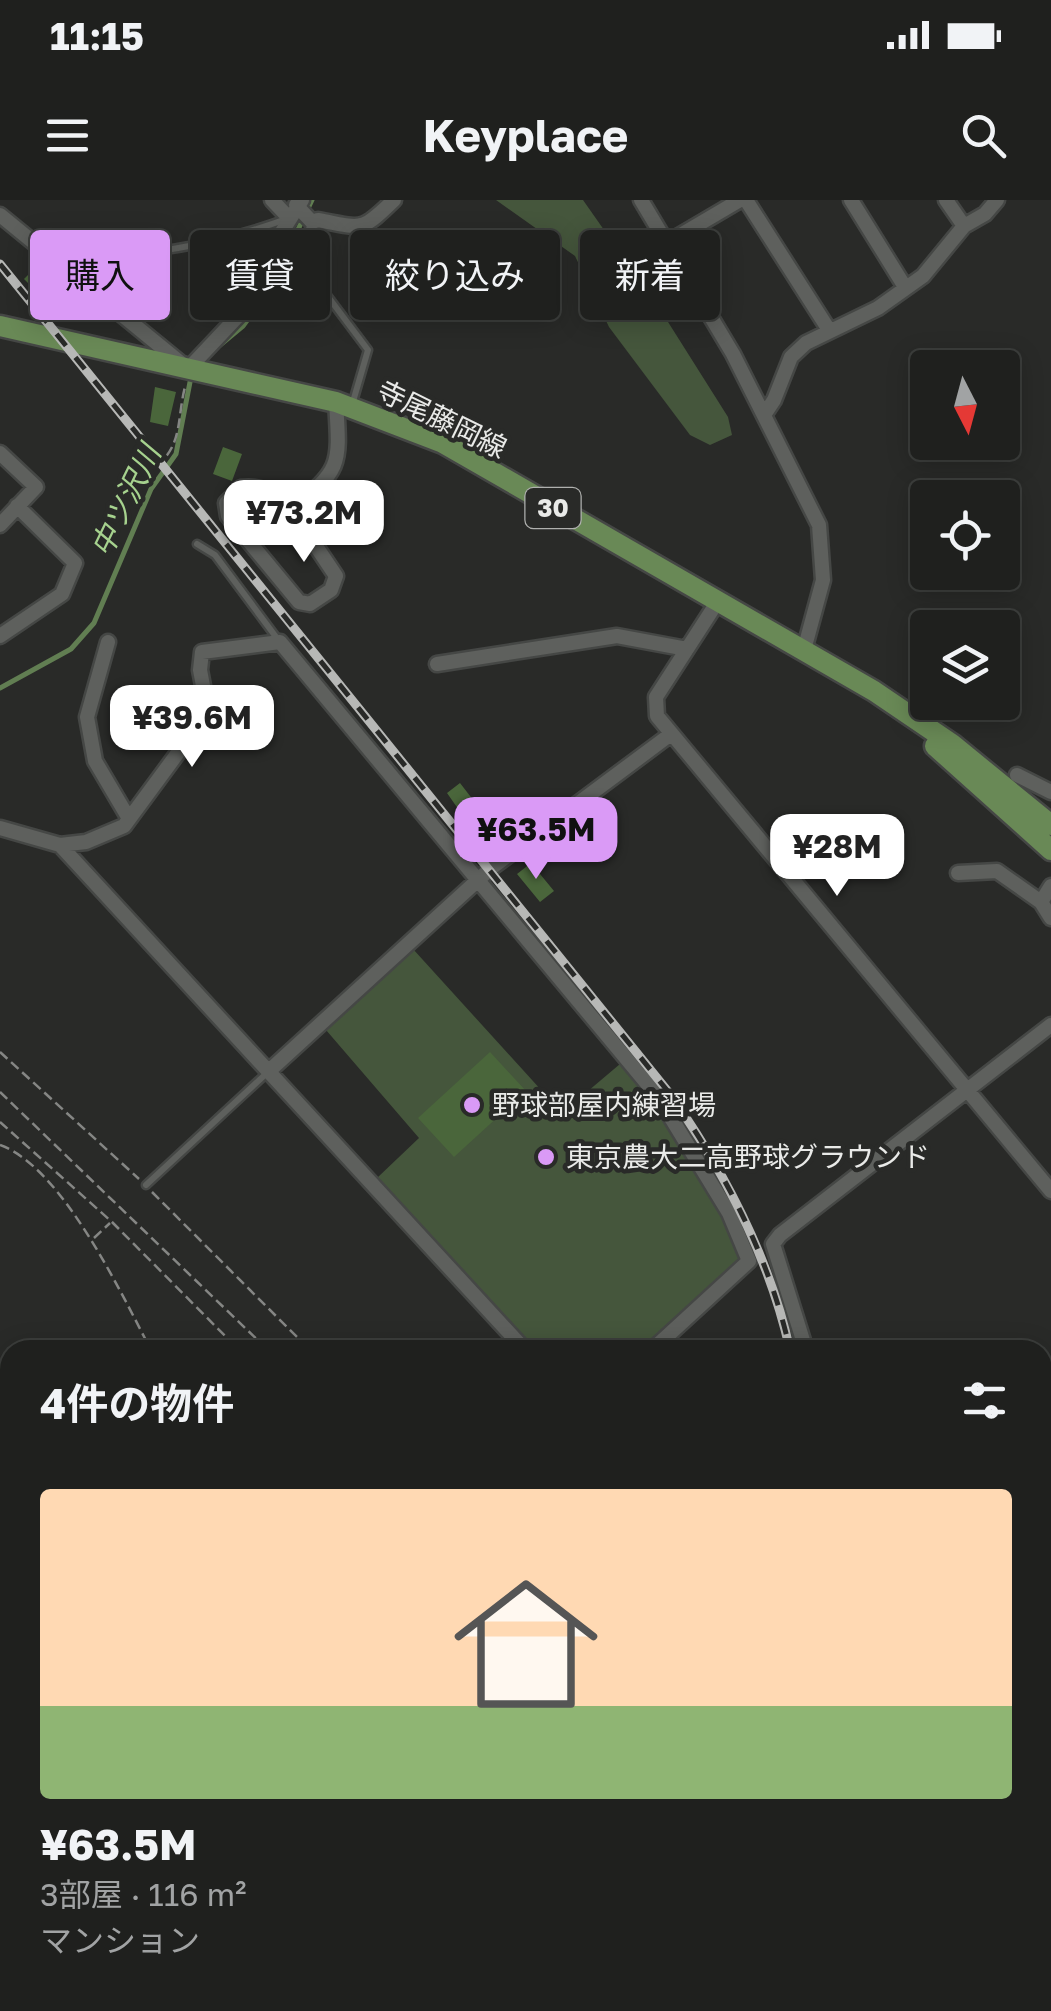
<!DOCTYPE html>
<html lang="ja">
<head>
<meta charset="utf-8">
<style>
  :root { --surface:#1f201e; --page:#2c2d2b; --text:#f1f3f6; --muted:#a1a3a4; --line:#3c3e3c; --accent:#da9af6 }
  body { margin:0; font-family:"Golos Text","Noto Sans JP",sans-serif; background:var(--page); color:var(--text); height:100vh; display:flex; flex-direction:column; font-size:38px; white-space:nowrap }
  * { box-sizing:border-box; margin:0 }
  p { font-size:32px; color:var(--muted) }
  .icon { flex:none; width:55px; height:55px; fill:none; stroke:currentColor; stroke-width:2; stroke-linecap:round; stroke-linejoin:round }
  .map { position:relative; flex:1; overflow:hidden }
  .side { position:absolute; left:0px; top:1140px; width:1052px; height:672px; display:flex; flex-direction:column; background:var(--surface); border-radius:30px 30px 0 0; box-shadow:0 5px 25px #0003,0 0 0 2px var(--line) }
  .side>* { flex:none }
  .top-card { position:absolute; left:30px; top:30px; width:992px; height:90px; display:flex; gap:20px }
  .needle { width:65px; rotate:174deg }
  .buttons { position:absolute; left:910px; top:150px; display:grid; gap:20px }
  .buttons a { display:grid; place-items:center; width:110px; height:110px; border-radius:10px; background:var(--surface); box-shadow:0 5px 25px #0003,0 0 0 2px var(--line); font-size:50px }
  .price { position:absolute; translate:-50% -85px; padding:0 22px; border-radius:20px; background:#fff; color:#222; font-size:32px; line-height:65px; filter:drop-shadow(0 2px 5px #0008) }
  .price::after { content:''; position:absolute; left:50%; top:60px; width:30px; height:22px; margin-left:-15px; background:inherit; clip-path:polygon(0 0,100% 0,50% 100%) }
  .price.current { background:var(--accent); color:#111 }
  ul { padding:0; list-style:none }
  li { display:grid; align-content:center; gap:20px; height:530px; padding:0 40px }
  li span { display:grid; place-items:center; height:310px; border-radius:10px; color:#555 }
  li>.icon { margin-inline-start:auto }
  span .icon { width:180px; height:180px; fill:#fffc; stroke-width:1 }
  li b { font-size:42px }
  h2 { display:flex; justify-content:space-between; align-items:center; height:120px; padding:0 40px; font-size:42px }
  .chip { padding:0 35px; border-radius:10px; background:var(--surface); box-shadow:0 5px 25px #0003,0 0 0 2px var(--line); font-size:35px; line-height:90px }
  .chip.current { background:var(--accent); color:#111 }
  .status { display:flex; justify-content:space-between; align-items:center; height:70px; padding:0 50px; background:var(--surface); direction:ltr }
  .status svg { height:28px; fill:currentColor }
  header { display:flex; justify-content:space-between; align-items:center; height:130px; padding:0 40px; background:var(--surface); font-size:45px; font-weight:700 }
  .map>svg:first-child { display:block }
  .green { fill:#45563c }
  .lines { fill:none; stroke-linecap:round; stroke-linejoin:round }
  .stream { stroke:#617e52; stroke-width:5 }
  .building { fill:#4a663b }
  .lane-casing { stroke:#454745; stroke-width:11 }
  .street-casing { stroke:#454745; stroke-width:19 }
  .primary-casing { stroke:#454745; stroke-width:25 }
  .path { stroke:#858684; stroke-width:2.5; stroke-dasharray:10 5; stroke-linecap:butt }
  .lane { stroke:#5e605d; stroke-width:6 }
  .street { stroke:#5e605d; stroke-width:14 }
  .primary { stroke:#698956; stroke-width:20 }
  .rail-casing { stroke:#b7b8b6; stroke-width:9 }
  .rail { stroke:#292a28; stroke-width:5; stroke-dasharray:15; stroke-linecap:butt }
  .poi-dot { fill:#da9af6; stroke:#292a28; stroke-width:4 }
  .labels { text-anchor:middle; stroke-width:9; stroke-linejoin:round; paint-order:stroke }
  .shield { fill:#292a28; stroke:#afb0ae; stroke-width:2.5 }
  .shield-label { font-size:25px; font-weight:bold; fill:#e9eae8 }
  .street-label { font-size:28px; fill:#e9eae8; stroke:#292a28 }
  .poi-label { font-size:28px; fill:#e9eae8; stroke:#292a28; text-anchor:start }
  .water-label { font-size:30px; font-style:italic; fill:#a6d28e; stroke:#292a28 }
</style>
</head>
<body>
<div class="status"><b>11:15</b><svg viewBox="0 0 49 12"><path d="M0 12V9h3v3zM5 12V6h3v6zM10 12V3h3v9zM15 12V0h3v12zM26 1h20v11H26zM47 4h2v5h-2z"/></svg></div>
<header><svg class="icon" aria-label="menu" viewBox="0 0 24 24"><path d="M4 6h16M4 12h16M4 18h16"/></svg>Keyplace<svg class="icon" aria-label="search" viewBox="0 0 24 24"><circle cx="10" cy="10" r="6"/><path d="M15 15l6 6"/></svg></header>
<div class="map">
<svg width="1051" height="1811" viewBox="0 0 1051 1811">
  <rect width="100%" height="100%" fill="#292a28"/>
  <path class="green" d="M496 0H583L663 114 728 217 732 235 710 245 690 235 609 127 575 56Z
    M413 749 562 913 620 864 664 913 705 976 742 1060 645 1150H533L377 978 419 938 326 830Z"/>
  <g class="lines">
    <path class="stream" d="M214 150 243 126 270 89 312 0
      M0 488 71 449 94 423 151 289 176 254 191 177
      M942 1802 950 1811"/>
  </g>
  <path class="building" d="M32 71 43 82 53 72 62 80 44 99 24 79Z
    M155 187 176 192 168 226 150 222Z
    M223 247 242 254 232 281 213 274Z
    M460 583 484 614 479 618 494 638 484 646 447 593Z
    M531 663 554 691 540 702 517 674Z
    M490 852 526 891 454 957 418 918Z"/>
  <g class="lines">
    <defs>
      <path id="lane" d="M312 22 306 36 317 58 323 90 368 150 352 205
        M39 43C61 35 77 51 98 53 156 58 235 38 289 18
        M197 344 215 355 279 441
        M146 985 268 872
        M635 1811 640 1802"/>
      <path id="street" d="M272 0 289 18
        M641 0 733 154 819 325 823 380 804 450
        M746 0 829 130
        M851 0 905 87
        M946 0 964 26
        M296 5 312 22 318 20C363 28 360 33 394 0
        M0 15 182 164
        M667 43 740 0
        M191 166 255 98 278 38 302 0
        M764 215 774 200 791 157 806 143 878 108 923 76 964 26 985 14 997 0
        M0 253 36 287 0 325
        M291 309C275 295 263 285 241 288L226 303 228 316 299 402 310 404 331 390 336 376 291 309C342 270 340 265 336 202
        M718 401 656 497 657 516 1051 991
        M0 436 62 394 75 363 17 306
        M108 442 87 517 95 561 128 617
        M437 464 617 436 687 449
        M1017 575 1051 592
        M0 628 60 645 86 642 124 626 208 512 200 470 202 452 280 442 659 898 729 1013 749 1061 652 1150
        M60 645 525 1150
        M958 673 997 671 1041 702
        M1051 686 1041 702 1051 718
        M269 871 490 669 671 534
        M806 1150 773 1044 780 1035 1051 825
        M1042 1418 1051 1411
        M1042 1717 1051 1726"/>
      <path id="primary" d="M0 126 336 202 443 243 874 491 952 544 1051 625
        M935 546 1051 650"/>
    </defs>
    <use href="#lane" class="lane-casing"/>
    <use href="#street" class="street-casing"/>
    <use href="#primary" class="primary-casing"/>
    <path class="path" d="M156 266C183 246 177 217 185 187
      M0 852 139 979
      M0 892 268 1150
      M0 922 112 1022 239 1150
      M0 945C62 967 121 1093 151 1150
      M152 992 310 1150
      M94 1038 110 1023
      M0 1397 10 1408
      M901 1802 909 1811
      M933 1802 940 1811
      M543 1811 551 1802"/>
    <use href="#lane" class="lane"/>
    <use href="#street" class="street"/>
    <use href="#primary" class="primary"/>
    <defs>
      <path id="rail" d="M0 64 670 894C725 972 769 1056 790 1150
        M612 1811 617 1802"/>
    </defs>
    <use href="#rail" class="rail-casing"/>
    <use href="#rail" class="rail"/>
  </g>
  <g class="poi-dot">
    <circle cx="472" cy="905" r="10"/>
    <circle cx="546" cy="957" r="10"/>
  </g>
  <g class="labels">
    <rect class="shield" x="525.5" y="288" width="55" height="40" rx="8"/>
    <g class="shield-label">
      <text x="553" y="317">30</text>
    </g>
    <g class="street-label">
      <text transform="translate(442 219) rotate(26)" y="10">寺尾藤岡線</text>
    </g>
    <g class="poi-label">
      <text x="492" y="915">野球部屋内練習場</text>
      <text x="566" y="967">東京農大二高野球グラウンド</text>
    </g>
    <g class="water-label">
      <text transform="translate(126 301) rotate(-64)" y="10">中ツ沢川</text>
    </g>
  </g>
</svg>
<div class="buttons">
<a><svg class="needle" viewBox="-14 -14 28 28"><path d="M0-13l5 13h-10z" fill="#e53935"/><path d="M0 13l5-13h-10z" fill="#a1a3a4"/></svg></a>
<a><svg class="icon" aria-label="locate" viewBox="0 0 24 24"><circle cx="12" cy="12" r="6"/><path d="M12 2v4M12 18v4M2 12h4M18 12h4"/></svg></a>
<a><svg class="icon" aria-label="layers" viewBox="0 0 24 24"><path d="M12 4l9 5-9 5-9-5zM3 14l9 5 9-5"/></svg></a>
</div>
<b class="price" style="left:304px;top:365px">¥73.2M</b>
<b class="price" style="left:192px;top:570px">¥39.6M</b>
<b class="price current" style="left:536px;top:682px">¥63.5M</b>
<b class="price" style="left:837px;top:699px">¥28M</b>
<div class="top-card">
<a class="chip current">購入</a>
<a class="chip">賃貸</a>
<a class="chip">絞り込み</a>
<a class="chip">新着</a>
</div>
<section class="side">
<h2>4件の物件<svg class="icon" aria-label="filters" viewBox="0 0 24 24"><path d="M4 7h16M4 17h16"/><circle cx="9" cy="7" r="2"/><circle cx="15" cy="17" r="2"/></svg></h2>
<ul>
<li><span style="background:linear-gradient(#ffd9b3 70%,#8fb573 0)"><svg class="icon" aria-label="home" viewBox="0 0 24 24"><path d="M3 11l9-7 9 7M6 9v11h12V9"/></svg></span><div><b>¥63.5M</b><p>3部屋 · 116 m²</p><p>マンション</p></div></li>
</ul>
</section>
</div>
</body>
</html>
